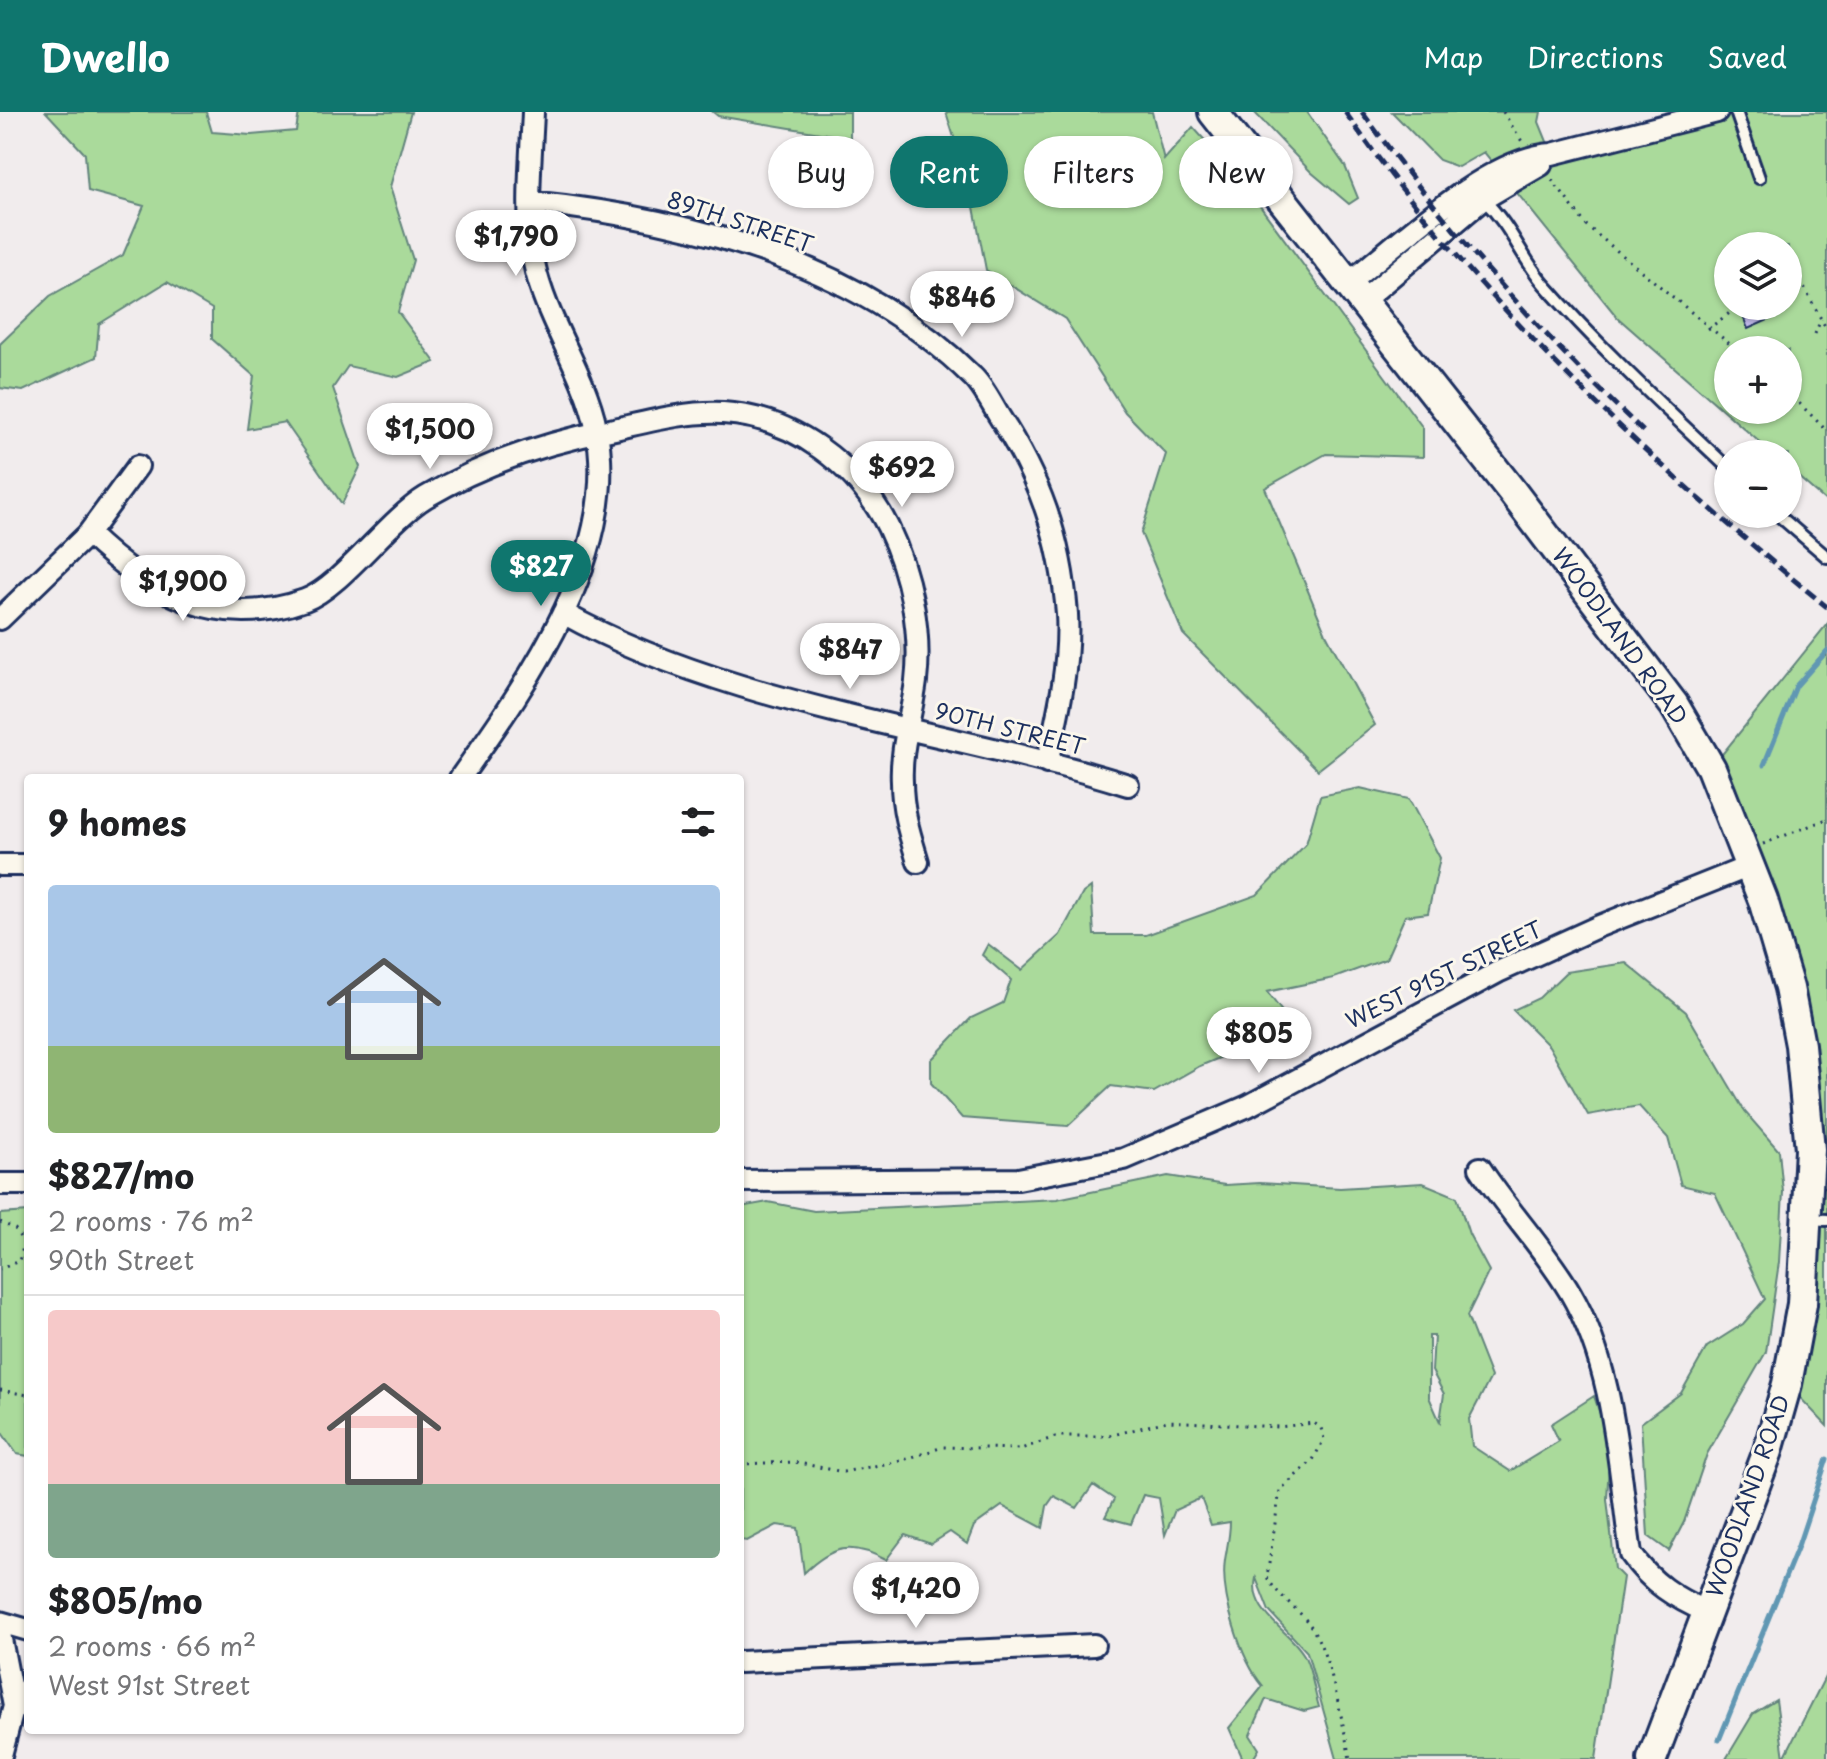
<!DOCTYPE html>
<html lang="en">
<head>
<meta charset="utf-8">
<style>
  :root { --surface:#fff; --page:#f6f6f6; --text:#202124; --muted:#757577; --line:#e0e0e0; --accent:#0f766e }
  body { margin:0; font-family:"Playpen Sans",sans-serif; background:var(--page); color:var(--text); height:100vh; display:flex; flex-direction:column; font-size:30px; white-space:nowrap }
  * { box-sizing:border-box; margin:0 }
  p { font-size:26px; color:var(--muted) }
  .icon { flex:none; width:44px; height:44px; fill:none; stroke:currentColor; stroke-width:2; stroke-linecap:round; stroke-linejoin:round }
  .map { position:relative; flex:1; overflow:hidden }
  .panel { position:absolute; left:24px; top:662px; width:720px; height:960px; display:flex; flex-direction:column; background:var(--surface); border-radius:8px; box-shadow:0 2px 6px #0004 }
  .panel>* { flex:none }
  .hud { position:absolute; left:768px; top:24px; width:760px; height:72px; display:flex; gap:16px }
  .buttons { position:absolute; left:1714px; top:120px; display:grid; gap:16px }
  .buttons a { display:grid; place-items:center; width:88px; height:88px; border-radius:50%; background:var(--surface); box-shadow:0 2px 6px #0004; font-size:40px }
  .price { position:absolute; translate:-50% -68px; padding:0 18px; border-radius:28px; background:#fff; color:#222; font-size:26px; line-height:52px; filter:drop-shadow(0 2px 4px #0008) }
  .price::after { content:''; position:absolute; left:50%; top:48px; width:24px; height:18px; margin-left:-12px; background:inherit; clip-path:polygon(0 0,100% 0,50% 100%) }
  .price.active { background:var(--accent); color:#fff }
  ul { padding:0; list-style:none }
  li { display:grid; align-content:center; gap:16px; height:424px; padding:0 24px }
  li+li { border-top:2px solid var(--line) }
  li span { display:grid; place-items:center; height:248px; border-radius:8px; color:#555 }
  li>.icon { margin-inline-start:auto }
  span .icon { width:144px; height:144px; fill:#fffc; stroke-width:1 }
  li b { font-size:34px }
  h2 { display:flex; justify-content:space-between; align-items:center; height:96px; padding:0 24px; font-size:34px }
  .chip { padding:0 28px; border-radius:36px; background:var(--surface); box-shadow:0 2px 6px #0004; font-size:28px; line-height:72px }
  .chip.active { background:var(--accent); color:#fff }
  header { display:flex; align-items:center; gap:48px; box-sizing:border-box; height:112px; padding:0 40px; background:var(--accent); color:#fff }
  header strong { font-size:38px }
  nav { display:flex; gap:44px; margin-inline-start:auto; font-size:28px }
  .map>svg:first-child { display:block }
  .green { fill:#aada9b; stroke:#62847c; stroke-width:2; fill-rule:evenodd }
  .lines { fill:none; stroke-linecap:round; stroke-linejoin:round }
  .stream { stroke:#6097b3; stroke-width:5 }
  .building { fill:#c7bff1; stroke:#1b2f5e; stroke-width:2 }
  .service-casing { stroke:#1b2f5e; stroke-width:16 }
  .minor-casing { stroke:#1b2f5e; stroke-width:26 }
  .secondary-casing { stroke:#1b2f5e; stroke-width:34 }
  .path { stroke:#1b2f5e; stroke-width:3; stroke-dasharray:2 6; stroke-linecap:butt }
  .service { stroke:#fbf7ec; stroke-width:10 }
  .minor { stroke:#fbf7ec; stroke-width:20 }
  .secondary { stroke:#fbf7ec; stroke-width:28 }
  .rail { stroke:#1b2f5e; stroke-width:5; stroke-dasharray:12 6; stroke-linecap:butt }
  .labels { text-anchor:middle; stroke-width:6; stroke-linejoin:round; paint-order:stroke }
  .street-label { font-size:22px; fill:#1b2f5e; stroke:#fbf7ec }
</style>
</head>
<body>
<header>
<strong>Dwello</strong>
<nav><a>Map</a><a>Directions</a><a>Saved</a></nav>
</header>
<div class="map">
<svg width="1827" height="1647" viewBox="0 0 1827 1647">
  <rect width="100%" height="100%" fill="#f1eced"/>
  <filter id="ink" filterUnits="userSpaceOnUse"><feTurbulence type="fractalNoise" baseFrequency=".0125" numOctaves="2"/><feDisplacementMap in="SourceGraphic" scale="16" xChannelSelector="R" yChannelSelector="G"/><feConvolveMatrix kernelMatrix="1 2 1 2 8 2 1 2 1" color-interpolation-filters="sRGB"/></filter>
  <g filter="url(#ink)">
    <path class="green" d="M46 0H206L212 20 251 23 296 19 299 0H411L390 75 413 148 398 200 435 250 398 265 348 254 333 276 360 355 342 392 285 310 247 317 254 264 212 227V197L167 170 99 212 96 245 23 279 0 276V232L50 184 123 143 144 94 88 79 85 42Z
      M713 0H850V26L718 4Z
      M946 0H1152L1164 48 1193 15 1243 71 1423 316V345L1326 342 1265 376 1326 522 1375 613 1318 658 1183 522 1141 421 1166 342 1125 300 1065 207 986 158 971 79Z
      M1254 0H1307L1345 54 1358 86 1349 92 1311 60Z
      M1392 0H1541L1539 10 1552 42 1717 0H1827V390L1788 356V342H1773L1617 205 1484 40 1458 55 1439 48ZM1728 134H1788V194H1728ZM1728 238H1788V298H1728Z
      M1827 512V1314L1787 1272 1807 985 1711 656Z
      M1360 676 1409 687 1440 746 1428 801 1405 804 1386 847 1334 866 1267 880 1294 915 1200 954 1154 980 1111 974 1068 1014 962 1006 931 971V948L971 906 1003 891 1011 868 982 843 988 832 1022 858 1060 823 1083 781 1091 775 1094 823H1146L1257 783 1306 732 1320 684Z
      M1626 851 1686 900 1745 1000 1779 1039 1783 1080 1779 1150 1766 1240 1707 1342 1684 1410 1669 1439 1648 1424 1641 1311 1681 1281 1707 1235 1743 1212 1765 1187 1715 1081 1681 1073 1668 1026 1639 994 1588 1003 1549 934 1513 898 1539 886 1566 860Z
      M1168 1064 1225 1073 1260 1071 1340 1076 1423 1071 1457 1085 1469 1122 1489 1159 1467 1204 1491 1265 1469 1307 1472 1334 1510 1359 1559 1329 1551 1312 1594 1284 1610 1332 1607 1387 1615 1457 1623 1465 1596 1647H1337L1307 1540 1269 1499 1256 1466C1248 1501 1292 1519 1305 1545 1312 1560 1314 1579 1319 1595L1304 1599 1266 1587 1250 1623 1259 1637 1253 1647H1243L1229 1616 1263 1574C1241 1548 1220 1483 1225 1448 1227 1435 1230 1423 1230 1410L1211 1413 1201 1386 1175 1398 1165 1423 1159 1386 1143 1383 1131 1412 1105 1405 1114 1387 1093 1373 1077 1396 1054 1384 1047 1394 1043 1416 1002 1394 974 1414 967 1432 950 1420 931 1432 905 1423 886 1448C851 1429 832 1434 804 1461L798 1416 777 1413 747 1429 740 1428V1095L768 1090 814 1099 1057 1087ZM1429 1224H1434L1432 1259 1444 1282 1440 1310 1429 1285Z
      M28 1100V1344L17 1342 0 1318V1102Z
      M1827 1561V1647H1726L1753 1602 1776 1588 1784 1646Z"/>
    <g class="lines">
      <path class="stream" d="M1764 653 1796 574 1827 539
        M1719 1628 1798 1434 1827 1347"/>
    </g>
    <path class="building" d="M1770 194 1775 205 1748 217 1742 202Z"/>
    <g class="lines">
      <defs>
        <path id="service" d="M1736 0 1759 66
          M1483 87C1512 115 1521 145 1544 172 1601 237 1665 296 1728 356
          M1777 402 1827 445
          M1809 1107 1827 1108"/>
        <path id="minor" d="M530 90C686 106 857 150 972 264 983 274 991 291 999 304 1040 367 1061 426 1067 502 1070 552 1058 602 1047 651
          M1346 173C1397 133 1487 45 1552 42L1717 0
          M1360 191 1483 87 1541 53
          M88 422C149 481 218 519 305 488 341 475 388 408 426 385 483 351 545 331 610 318 647 310 685 299 723 301 793 305 857 353 888 415 910 461 922 519 916 569 912 602 900 637 902 670 902 699 910 723 918 750
          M563 501C731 595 945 616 1128 673
          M0 507 88 422 138 354
          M460 666C528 570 622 439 596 315 584 258 546 209 534 151 525 102 531 49 533 0
          M0 753H28
          M1480 1056C1508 1099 1544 1136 1570 1180 1616 1259 1618 1353 1631 1442 1651 1471 1675 1486 1707 1500
          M740 1069 1018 1067 1124 1047 1248 994 1498 860 1597 815 1750 754
          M0 1072H28
          M0 1510 28 1518
          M0 1522 14 1594
          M740 1550 1094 1533
          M0 1647 14 1594 28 1576"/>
        <path id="secondary" d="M1213 0 1511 378 1674 593 1711 656 1763 788 1789 876 1800 933 1810 1037 1802 1192 1787 1272 1768 1339 1652 1647"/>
      </defs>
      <use href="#service" class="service-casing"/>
      <use href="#minor" class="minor-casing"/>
      <use href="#secondary" class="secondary-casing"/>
      <path class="path" d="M1503 0 1523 31
        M1552 68 1587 114 1737 238
        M1793 155 1827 218
        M1788 168 1798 164
        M1754 194 1755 196
        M1708 217 1739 194
        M1815 222 1821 207
        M1788 280 1827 319
        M1763 732 1827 707
        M0 1110 15 1117 24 1132 19 1149 0 1157
        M0 1278 28 1283
        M740 1352 794 1350 843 1360 900 1349 943 1335 1021 1337 1058 1324H1109L1167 1309 1279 1315 1314 1311 1321 1316 1324 1327 1313 1348 1280 1378 1267 1465C1277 1484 1299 1496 1312 1516 1330 1543 1343 1612 1350 1647"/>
      <use href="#service" class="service"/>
      <use href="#minor" class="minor"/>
      <use href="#secondary" class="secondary"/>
      <path class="rail" d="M1345 0C1478 190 1648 349 1827 495
        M1362 0C1449 118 1538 220 1645 321"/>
    </g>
  </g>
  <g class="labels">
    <g class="street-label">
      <text transform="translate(740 110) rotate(18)" y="8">89TH STREET</text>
      <text transform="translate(1620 524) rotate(54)" y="8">WOODLAND ROAD</text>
      <text transform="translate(1010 617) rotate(14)" y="8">90TH STREET</text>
      <text transform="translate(1444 863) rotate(-26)" y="8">WEST 91ST STREET</text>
      <text transform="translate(1748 1384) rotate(-71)" y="8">WOODLAND ROAD</text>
    </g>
  </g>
</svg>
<div class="buttons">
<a><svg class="icon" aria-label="layers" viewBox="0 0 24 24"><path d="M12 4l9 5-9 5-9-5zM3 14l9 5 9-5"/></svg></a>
<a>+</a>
<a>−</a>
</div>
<b class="price" style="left:516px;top:166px">$1,790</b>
<b class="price" style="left:962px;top:227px">$846</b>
<b class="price" style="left:430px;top:359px">$1,500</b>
<b class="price" style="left:902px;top:397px">$692</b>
<b class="price active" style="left:541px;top:496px">$827</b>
<b class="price" style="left:183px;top:511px">$1,900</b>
<b class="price" style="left:850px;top:579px">$847</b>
<b class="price" style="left:1259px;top:963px">$805</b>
<b class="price" style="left:916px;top:1518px">$1,420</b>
<div class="hud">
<a class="chip">Buy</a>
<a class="chip active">Rent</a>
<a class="chip">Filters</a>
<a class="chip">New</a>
</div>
<section class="panel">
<h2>9 homes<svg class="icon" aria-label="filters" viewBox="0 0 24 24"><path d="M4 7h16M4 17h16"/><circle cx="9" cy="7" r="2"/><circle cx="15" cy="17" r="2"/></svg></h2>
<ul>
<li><span style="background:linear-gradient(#a9c7e8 65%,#8fb573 0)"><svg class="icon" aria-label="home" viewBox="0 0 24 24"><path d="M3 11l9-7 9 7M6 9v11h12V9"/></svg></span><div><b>$827/mo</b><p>2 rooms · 76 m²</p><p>90th Street</p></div></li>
<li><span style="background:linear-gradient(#f6c9c9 70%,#7fa58c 0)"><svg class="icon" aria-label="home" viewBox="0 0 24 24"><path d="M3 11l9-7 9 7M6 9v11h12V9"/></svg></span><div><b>$805/mo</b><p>2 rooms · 66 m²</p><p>West 91st Street</p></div></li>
</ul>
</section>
</div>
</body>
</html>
